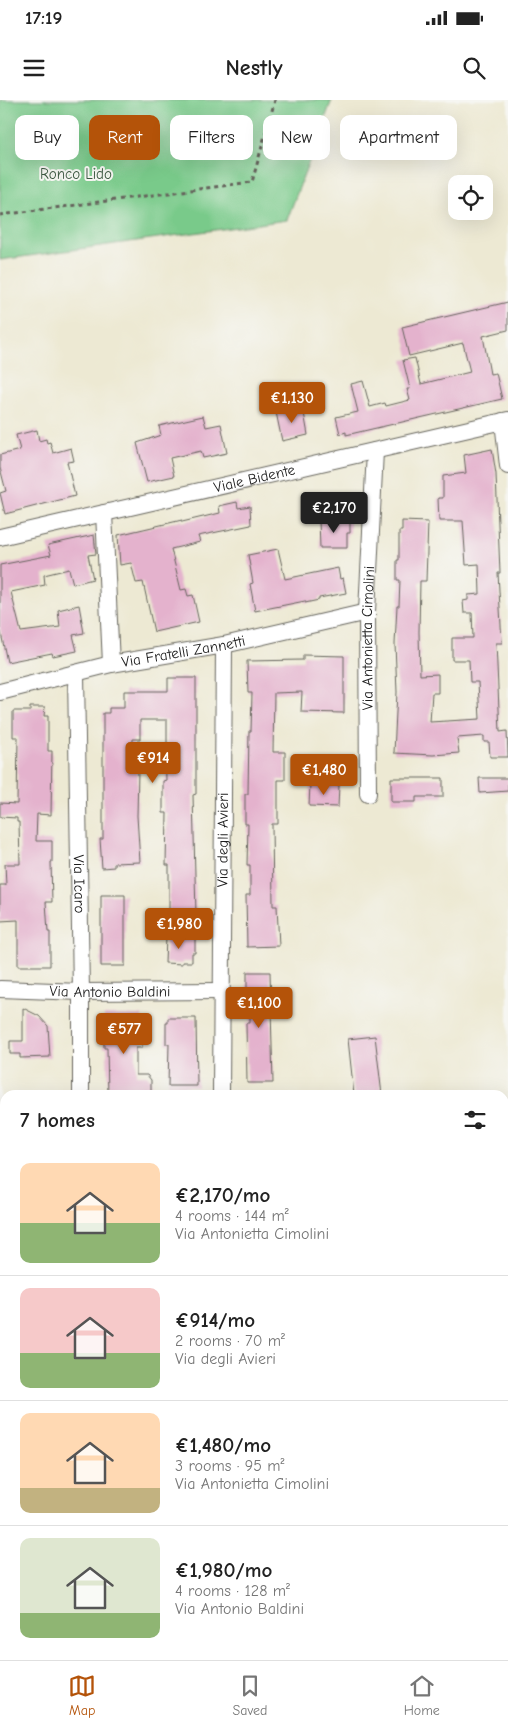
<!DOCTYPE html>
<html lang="en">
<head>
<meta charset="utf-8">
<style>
  :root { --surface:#fff; --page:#f6f6f6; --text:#222; --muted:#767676; --line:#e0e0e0; --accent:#b45309 }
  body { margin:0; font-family:"Comic Neue",sans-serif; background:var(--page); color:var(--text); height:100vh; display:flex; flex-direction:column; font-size:19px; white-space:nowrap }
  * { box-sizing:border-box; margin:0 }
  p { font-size:16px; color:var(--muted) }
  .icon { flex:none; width:28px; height:28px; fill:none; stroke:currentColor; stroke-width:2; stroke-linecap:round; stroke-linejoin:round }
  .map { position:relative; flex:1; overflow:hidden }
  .side { position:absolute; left:0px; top:990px; width:509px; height:570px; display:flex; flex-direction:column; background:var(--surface); border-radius:15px 15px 0 0; box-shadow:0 5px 20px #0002 }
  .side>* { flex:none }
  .top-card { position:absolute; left:15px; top:15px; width:479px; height:45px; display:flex; gap:10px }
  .buttons { position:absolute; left:448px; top:75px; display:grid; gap:10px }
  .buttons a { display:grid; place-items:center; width:45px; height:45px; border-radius:10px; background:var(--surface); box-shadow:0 5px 20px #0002; font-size:25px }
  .price { position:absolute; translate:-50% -42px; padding:0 11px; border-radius:5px; background:var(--accent); color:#fff; font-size:16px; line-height:32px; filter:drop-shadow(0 1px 2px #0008) }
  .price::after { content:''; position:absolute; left:50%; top:30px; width:15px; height:11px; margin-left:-8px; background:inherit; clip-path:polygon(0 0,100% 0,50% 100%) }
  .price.current { background:#222; color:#fff }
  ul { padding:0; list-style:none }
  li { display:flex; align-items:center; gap:15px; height:125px; padding:0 20px }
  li+li { border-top:1px solid var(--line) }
  li span { display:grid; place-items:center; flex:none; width:140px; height:100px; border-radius:10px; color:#555 }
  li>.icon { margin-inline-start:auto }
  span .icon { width:60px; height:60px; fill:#fffc; stroke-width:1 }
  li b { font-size:21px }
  h2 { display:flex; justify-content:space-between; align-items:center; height:60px; padding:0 20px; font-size:21px }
  .pill { padding:0 18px; border-radius:10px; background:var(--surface); box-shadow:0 5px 20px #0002; font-size:18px; line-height:45px }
  .pill.current { background:var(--accent); color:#fff }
  .status { display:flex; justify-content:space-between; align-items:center; height:35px; padding:0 25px; background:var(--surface); direction:ltr }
  .status svg { height:14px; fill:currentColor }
  header { display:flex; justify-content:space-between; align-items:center; height:65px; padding:0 20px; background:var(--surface); font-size:22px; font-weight:700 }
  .tab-bar { display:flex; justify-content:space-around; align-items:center; height:70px; border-top:1px solid var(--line); background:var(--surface); font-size:14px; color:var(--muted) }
  .tab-bar a { display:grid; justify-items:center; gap:2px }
  .tab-bar .current { color:var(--accent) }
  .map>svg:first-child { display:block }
  .green { fill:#79ca8a; stroke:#4a7353 }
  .building { fill:#e4b2cd }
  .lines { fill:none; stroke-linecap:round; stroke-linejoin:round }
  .minor-casing { stroke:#65645c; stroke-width:18 }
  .path { stroke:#65645c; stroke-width:3; stroke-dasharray:4 4; stroke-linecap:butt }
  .minor { stroke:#fff; stroke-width:16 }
  .labels { text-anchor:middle; stroke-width:4; stroke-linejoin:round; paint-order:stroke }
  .park-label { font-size:15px; fill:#3d5942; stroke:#f6f6f2 }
  .street-label { font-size:15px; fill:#1c1c1c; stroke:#f6f6f2 }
</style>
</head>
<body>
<div class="status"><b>17:19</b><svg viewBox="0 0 49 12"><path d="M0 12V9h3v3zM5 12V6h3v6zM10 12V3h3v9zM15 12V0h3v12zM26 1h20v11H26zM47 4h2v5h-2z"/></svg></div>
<header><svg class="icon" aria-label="menu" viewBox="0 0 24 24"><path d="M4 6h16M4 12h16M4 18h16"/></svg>Nestly<svg class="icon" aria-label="search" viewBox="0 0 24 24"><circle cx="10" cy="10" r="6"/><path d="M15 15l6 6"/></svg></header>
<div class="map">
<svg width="508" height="1560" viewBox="0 0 508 1560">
  <rect width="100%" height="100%" fill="#f6f6f2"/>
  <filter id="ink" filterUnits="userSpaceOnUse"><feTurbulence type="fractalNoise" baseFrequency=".02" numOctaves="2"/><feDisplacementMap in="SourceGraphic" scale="10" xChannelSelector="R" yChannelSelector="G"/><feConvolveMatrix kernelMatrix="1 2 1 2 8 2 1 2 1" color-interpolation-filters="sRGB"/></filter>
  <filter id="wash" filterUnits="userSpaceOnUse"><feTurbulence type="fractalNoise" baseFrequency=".0096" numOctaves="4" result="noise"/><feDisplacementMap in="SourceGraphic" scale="20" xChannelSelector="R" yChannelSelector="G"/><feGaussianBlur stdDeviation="1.12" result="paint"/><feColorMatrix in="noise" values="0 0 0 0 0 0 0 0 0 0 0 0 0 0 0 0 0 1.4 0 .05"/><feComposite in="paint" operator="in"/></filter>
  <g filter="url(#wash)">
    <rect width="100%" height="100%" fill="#ede9d3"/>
    <path class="green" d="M0 0H332L287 120 0 160Z"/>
    <g id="blocks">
      <path class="building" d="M508 202V230L483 236 490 274 496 273 502 299 346 335V332L340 334 336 317 358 312 351 284 363 281 370 307 385 303 386 306 410 300 407 289H410L403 260 415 258 421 284 470 272 463 243 409 256 402 227Z
        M303 307 308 335 282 341 276 312Z
        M203 316 206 327 221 324 227 353 203 358 201 351 170 358 174 376 147 382 137 343 161 335 159 326Z
        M37 330 39 341 46 339 47 343 50 342 53 353 71 348 74 361 67 362 75 396 5 414 0 393 6 391 0 368V355L20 350 16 335Z
        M492 349 496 374 500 473H498L502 543H496L500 632 507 631 508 657H490L489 642H484V636L457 638 459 653 433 655 394 653 397 592 395 544 397 506H399L400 480H397V460H399V431H402V421L428 422 426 481H420L419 532 420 575 438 574V593H432L430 622 480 619 478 582H470L469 560H452V538H473L472 513H464L463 501 468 500V495L480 494 479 464 466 465 463 421H439L438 398H443V376L466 373 464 355Z
        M237 402 238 408 250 406 251 425 198 436 200 442 171 449 181 490 186 489 188 496 193 495 199 522 154 532 143 482 136 483 131 463 120 465 118 435 182 420V422L220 413 219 406Z
        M319 420H350V433H347V448H320Z
        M94 435 96 454 88 455 93 479 73 484 69 469 44 475 45 485 11 492 21 532 60 527 58 510 79 505 84 533 73 535 77 551 53 556 52 553 7 562 0 528V465L51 455 48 445Z
        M278 449 285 479 338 468 340 479 343 478 346 493 319 498V500L305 503V501L255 511 250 484 253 483 248 455Z
        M303 555 344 556V613L301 612 302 592 274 593 273 652H285V680H278V724H272L273 806H277L279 846 247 847 246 795H250V765H247L248 724H245V694H248L249 631H251L252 593H248L247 561 303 560Z
        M168 578H196V694L193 695 196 815H169V765H166L167 713H163V681L166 680 165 647H167V620H140V639H133L132 671H138L137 716 140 762 114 763V767L102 768 100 739H103V613H109V608H124V591H168Z
        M30 607H45L44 616H48V651H52L51 715 37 714 36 741H52V762H51L52 802H46L48 832H50V866H18V820L0 821V785H6L5 764H20L19 722H17V718L0 717V703L17 704 18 637H13V611H30Z
        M391 678H443V697H416V702H391Z
        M479 678H508V691L480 693Z
        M310 684 339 685 338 707 309 706Z
        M101 795H125V866H101Z
        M166 837 195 838V853H192V862H182V864L165 863Z
        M247 872H270L273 983H247L246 923H250V895H247Z
        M23 908 39 916 48 926 50 957 20 958V954H10V941H23Z
        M104 915H142V948H136V975H147L151 980V995H108L107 948H104Z
        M168 918H196L197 986H168L169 944H166V923H168Z
        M375 936 382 995H354L348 939Z"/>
    </g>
  </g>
  <g filter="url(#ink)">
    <use href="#blocks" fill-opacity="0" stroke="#65645c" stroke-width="1"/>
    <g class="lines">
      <defs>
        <g id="minor">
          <path d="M503 321 508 366"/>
          <path d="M104 413 111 564"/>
          <path id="s1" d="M0 437 508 320"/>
          <path id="s2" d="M76 574 81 892V995"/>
          <path id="s3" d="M0 592 111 564 224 545 367 512"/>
          <path id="s4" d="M368 694 367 512 375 351"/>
          <path id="s5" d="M0 889 81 892 221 891"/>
          <path id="s6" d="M221 995 224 545"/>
          <path d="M77 1560V1555"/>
        </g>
      </defs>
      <use href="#minor" class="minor-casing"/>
      <path class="path" d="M0 115 252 82 275 0"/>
      <use href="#minor" class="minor"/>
    </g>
  </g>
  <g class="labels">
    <g class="park-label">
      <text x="76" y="79">Ronco Lido</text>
    </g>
    <g class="street-label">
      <text dy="5" stroke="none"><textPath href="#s1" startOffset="261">Viale Bidente</textPath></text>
      <text dy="5" stroke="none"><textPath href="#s4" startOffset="156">Via Antonietta Cimolini</textPath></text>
      <text dy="5" stroke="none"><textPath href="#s3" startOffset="188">Via Fratelli Zannetti</textPath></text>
      <text dy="5" stroke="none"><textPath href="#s6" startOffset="255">Via degli Avieri</textPath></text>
      <text dy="5" stroke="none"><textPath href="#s2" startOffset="210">Via Icaro</textPath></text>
      <text dy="5" stroke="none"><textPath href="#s5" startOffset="110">Via Antonio Baldini</textPath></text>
    </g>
  </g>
</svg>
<div class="buttons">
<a><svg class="icon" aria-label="locate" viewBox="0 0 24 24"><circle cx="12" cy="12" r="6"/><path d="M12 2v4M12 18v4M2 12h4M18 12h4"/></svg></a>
</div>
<b class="price" style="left:292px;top:324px">€1,130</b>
<b class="price current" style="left:334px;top:434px">€2,170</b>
<b class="price" style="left:153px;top:684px">€914</b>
<b class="price" style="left:324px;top:696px">€1,480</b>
<b class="price" style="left:179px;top:850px">€1,980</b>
<b class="price" style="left:259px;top:929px">€1,100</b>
<b class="price" style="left:124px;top:955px">€577</b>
<div class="top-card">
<a class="pill">Buy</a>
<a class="pill current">Rent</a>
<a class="pill">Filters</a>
<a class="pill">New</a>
<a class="pill">Apartment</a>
</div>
<section class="side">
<h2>7 homes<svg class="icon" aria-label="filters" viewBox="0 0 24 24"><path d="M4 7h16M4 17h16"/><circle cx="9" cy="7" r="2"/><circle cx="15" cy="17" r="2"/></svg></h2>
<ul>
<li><span style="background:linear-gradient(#ffd9b3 60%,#8fb573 0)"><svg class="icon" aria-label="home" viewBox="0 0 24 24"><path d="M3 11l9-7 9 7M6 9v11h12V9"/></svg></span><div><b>€2,170/mo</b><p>4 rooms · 144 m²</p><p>Via Antonietta Cimolini</p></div></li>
<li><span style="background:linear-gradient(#f6c9c9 65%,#8fb573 0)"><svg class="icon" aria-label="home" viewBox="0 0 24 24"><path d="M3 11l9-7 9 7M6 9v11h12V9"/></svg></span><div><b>€914/mo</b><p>2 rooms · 70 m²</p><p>Via degli Avieri</p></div></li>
<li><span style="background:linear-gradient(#ffd9b3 75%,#c2b280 0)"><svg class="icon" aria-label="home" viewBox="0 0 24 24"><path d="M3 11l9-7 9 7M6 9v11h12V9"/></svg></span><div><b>€1,480/mo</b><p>3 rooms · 95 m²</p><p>Via Antonietta Cimolini</p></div></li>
<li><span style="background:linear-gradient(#dfe7d0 75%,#8fb573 0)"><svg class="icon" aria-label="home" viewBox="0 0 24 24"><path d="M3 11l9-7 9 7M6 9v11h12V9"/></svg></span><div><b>€1,980/mo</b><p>4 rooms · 128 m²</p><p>Via Antonio Baldini</p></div></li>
</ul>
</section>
</div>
<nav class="tab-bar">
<a class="current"><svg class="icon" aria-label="map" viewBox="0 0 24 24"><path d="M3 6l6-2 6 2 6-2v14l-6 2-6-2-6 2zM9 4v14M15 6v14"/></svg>Map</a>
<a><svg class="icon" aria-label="saved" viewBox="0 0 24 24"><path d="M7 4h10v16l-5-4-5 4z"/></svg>Saved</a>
<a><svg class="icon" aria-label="home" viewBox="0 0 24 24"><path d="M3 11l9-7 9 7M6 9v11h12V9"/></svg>Home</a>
</nav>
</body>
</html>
